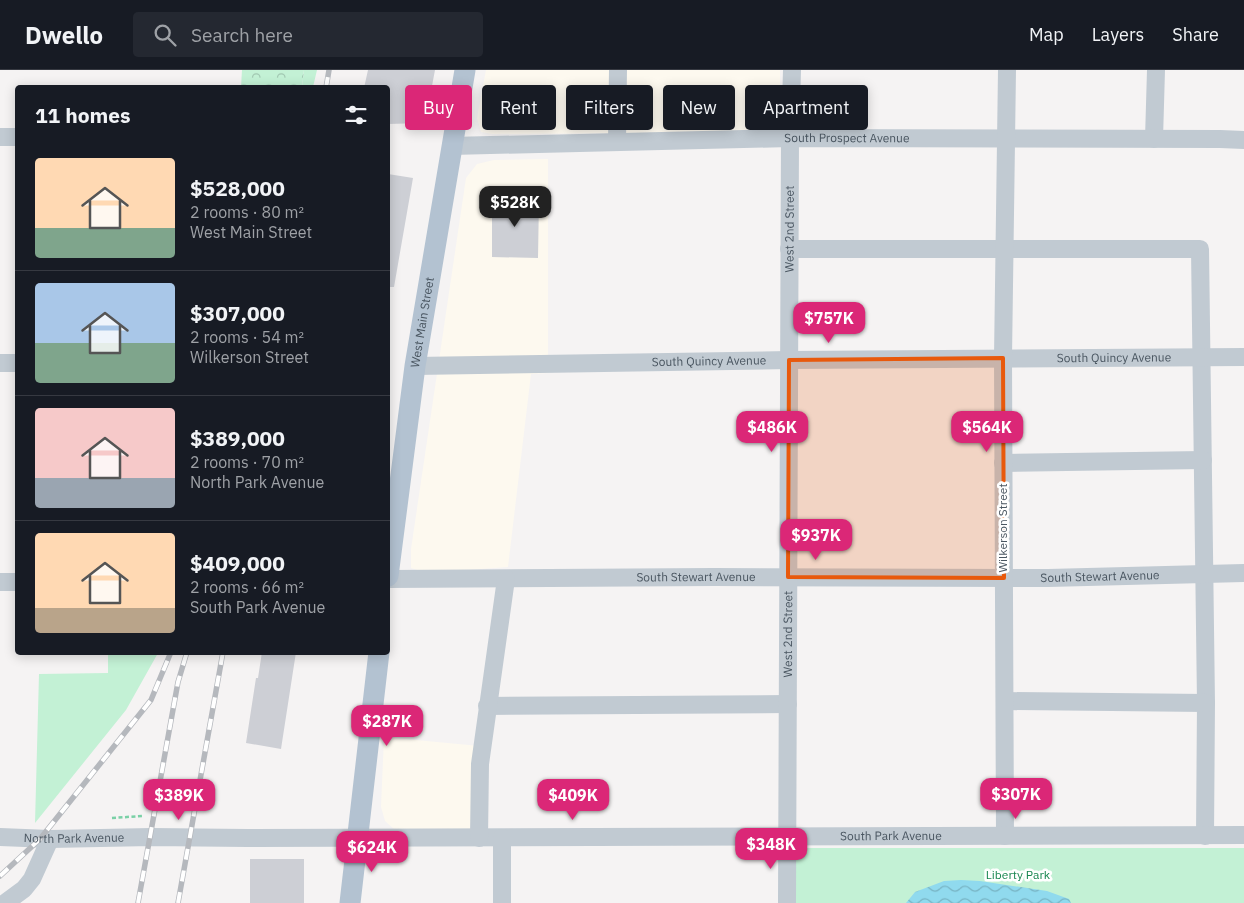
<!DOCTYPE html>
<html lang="en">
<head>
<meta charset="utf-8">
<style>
  :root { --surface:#171b24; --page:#242831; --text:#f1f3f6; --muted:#9ea1a6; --line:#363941; --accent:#db2777 }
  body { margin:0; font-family:"IBM Plex Sans",sans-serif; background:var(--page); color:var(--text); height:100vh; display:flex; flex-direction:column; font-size:19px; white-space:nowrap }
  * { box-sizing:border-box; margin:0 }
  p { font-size:16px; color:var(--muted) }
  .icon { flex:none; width:28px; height:28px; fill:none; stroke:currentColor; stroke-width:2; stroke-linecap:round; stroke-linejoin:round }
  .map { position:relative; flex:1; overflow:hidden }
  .details { position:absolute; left:15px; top:15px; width:375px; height:570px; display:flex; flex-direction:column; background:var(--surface); border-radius:5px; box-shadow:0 2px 12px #0003 }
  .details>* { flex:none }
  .hud { position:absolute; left:405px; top:15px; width:475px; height:45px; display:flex; gap:10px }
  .price { position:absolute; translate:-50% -42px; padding:0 11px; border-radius:10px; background:var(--accent); color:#fff; font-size:16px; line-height:32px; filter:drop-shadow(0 1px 2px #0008) }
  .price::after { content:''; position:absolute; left:50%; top:30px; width:15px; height:11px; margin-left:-8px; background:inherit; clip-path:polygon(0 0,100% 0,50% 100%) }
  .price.selected { background:#222; color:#fff }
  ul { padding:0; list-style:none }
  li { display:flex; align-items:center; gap:15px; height:125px; padding:0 20px }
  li+li { border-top:1px solid var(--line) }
  li span { display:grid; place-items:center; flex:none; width:140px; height:100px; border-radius:5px; color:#555 }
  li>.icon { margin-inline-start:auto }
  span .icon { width:60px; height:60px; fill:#fffc; stroke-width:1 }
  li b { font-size:21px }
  h2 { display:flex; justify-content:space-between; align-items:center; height:60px; padding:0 20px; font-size:21px }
  .pill { padding:0 18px; border-radius:5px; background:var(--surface); box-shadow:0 2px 12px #0003; font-size:18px; line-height:45px }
  .pill.selected { background:var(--accent); color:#fff }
  header { display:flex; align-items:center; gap:30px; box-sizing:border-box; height:70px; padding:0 25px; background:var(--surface); border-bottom:1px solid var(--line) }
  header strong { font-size:24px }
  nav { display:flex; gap:28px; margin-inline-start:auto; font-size:18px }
  .search { width:350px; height:45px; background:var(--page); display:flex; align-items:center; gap:12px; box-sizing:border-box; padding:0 18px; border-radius:5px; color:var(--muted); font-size:19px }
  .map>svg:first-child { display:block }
  .commercial { fill:#fdf9ef }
  .green { fill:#c3f1d5 }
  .forest { fill:url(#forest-crowns) }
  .water { fill:url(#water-waves) }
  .building { fill:#cdcfd5 }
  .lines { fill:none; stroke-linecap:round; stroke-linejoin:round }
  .path { stroke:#7ad0a6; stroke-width:2.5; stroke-dasharray:4 2.5; stroke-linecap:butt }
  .minor { stroke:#c1cad2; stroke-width:18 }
  .major { stroke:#b3c2d1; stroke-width:21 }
  .rail-casing { stroke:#b5b8bd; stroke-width:5.5 }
  .rail { stroke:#fff; stroke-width:4; stroke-dasharray:11; stroke-linecap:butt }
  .marked { fill:#e8590c; fill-opacity:0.2; stroke:#e8590c; stroke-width:4; stroke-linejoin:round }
  .labels { text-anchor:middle; stroke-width:5; stroke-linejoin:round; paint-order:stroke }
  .street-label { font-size:12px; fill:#4a5661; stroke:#fff }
  .park-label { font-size:12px; fill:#17864f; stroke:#fff }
</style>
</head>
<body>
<header>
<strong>Dwello</strong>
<div class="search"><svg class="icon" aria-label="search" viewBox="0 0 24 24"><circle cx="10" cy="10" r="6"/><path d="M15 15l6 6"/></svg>Search here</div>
<nav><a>Map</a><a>Layers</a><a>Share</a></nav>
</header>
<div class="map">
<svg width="1244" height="833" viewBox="0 0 1244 833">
  <defs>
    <pattern id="forest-crowns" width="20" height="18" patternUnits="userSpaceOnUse" patternTransform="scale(1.25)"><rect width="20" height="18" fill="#c3f1d5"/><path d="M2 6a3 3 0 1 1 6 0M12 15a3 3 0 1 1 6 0" fill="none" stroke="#a0c6b0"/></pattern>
    <pattern id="water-waves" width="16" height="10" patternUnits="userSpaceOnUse" patternTransform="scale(1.25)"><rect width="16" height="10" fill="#90daee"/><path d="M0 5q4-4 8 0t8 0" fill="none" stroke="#78b4c4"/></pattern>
  </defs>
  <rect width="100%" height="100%" fill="#f5f3f3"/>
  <path class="commercial" d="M486 0H780V53L776 62 492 64 481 62 477 48Z
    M548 89V303L531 304 508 497 427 503 411 498V479L466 108 477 94 494 90Z
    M384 667 490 677 488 699V759L395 760 385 751 381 737Z"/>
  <path class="green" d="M304 0H317L313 17H302Z
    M108 583H158L126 640 35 753 39 604 108 603Z
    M806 778H1244V833H791L796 780Z"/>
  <path class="forest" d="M242 0H304L302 17H241Z"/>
  <path class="water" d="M961 810 980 811 1047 821 1069 829 1071 833H906L915 822 944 811Z"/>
  <path class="building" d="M368 0H435L425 53 388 54V18H364Z
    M388 104 413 108 394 217H388Z
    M492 129H539L538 188 492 187Z
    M262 582H296L281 679 246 673 256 608H258Z
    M250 789H304V833H250Z"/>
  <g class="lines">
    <path class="path" d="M112 748 142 746"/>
    <g class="minor">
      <path d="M0 67H18"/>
      <path d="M1154 69 1156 0"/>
      <path d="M617 72 618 0"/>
      <path id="s1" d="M451 76 790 68 1220 69 1244 70"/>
      <path d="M789 179H1200L1206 633 1205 766"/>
      <path d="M0 293H18"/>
      <path id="s2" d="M415 296 789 290 1244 287"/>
      <path d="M1003 393 1203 390"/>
      <path id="s3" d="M388 509 714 507 1048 508 1244 503"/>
      <path d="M0 512H18"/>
      <path d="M1005 631 1206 633"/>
      <path d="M487 636 788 634"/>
      <path d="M1005 766 1003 288 1007 0"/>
      <path id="s4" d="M0 767 50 769 151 767 248 768 1244 765"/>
      <path d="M479 768 480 694 506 509"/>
      <path d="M5 833 24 819 32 809 50 769"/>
      <path d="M502 833V768"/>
      <path id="s5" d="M787 833 790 68 792 0"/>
    </g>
    <g class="major">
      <path id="s6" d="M388 506 415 296 465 0"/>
      <path d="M350 833 379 582"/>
    </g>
    <defs>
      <path id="rail" d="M326 18 329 0
        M0 806 40 769 151 630 171 582
        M138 833 178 612 187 582
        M178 833 223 582"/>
    </defs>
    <use href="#rail" class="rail-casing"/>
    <use href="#rail" class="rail"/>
  </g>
  <path class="marked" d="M1003 288 1004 508 788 507 789 290Z"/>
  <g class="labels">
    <g class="street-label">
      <text dy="4" stroke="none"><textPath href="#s1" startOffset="396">South Prospect Avenue</textPath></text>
      <text dy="4" stroke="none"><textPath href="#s5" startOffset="674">West 2nd Street</textPath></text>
      <text dy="4" stroke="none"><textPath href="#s6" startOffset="256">West Main Street</textPath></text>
      <text dy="4" stroke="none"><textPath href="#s2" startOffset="699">South Quincy Avenue</textPath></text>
      <text dy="4" stroke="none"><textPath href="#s2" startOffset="294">South Quincy Avenue</textPath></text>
      <text transform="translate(1003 458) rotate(-90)" y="4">Wilkerson Street</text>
      <text dy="4" stroke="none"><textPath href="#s3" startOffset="712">South Stewart Avenue</textPath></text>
      <text dy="4" stroke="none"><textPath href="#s3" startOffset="308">South Stewart Avenue</textPath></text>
      <text dy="4" stroke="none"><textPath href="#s5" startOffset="269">West 2nd Street</textPath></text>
      <text dy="4" stroke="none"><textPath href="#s4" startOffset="74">North Park Avenue</textPath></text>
      <text dy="4" stroke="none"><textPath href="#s4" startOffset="891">South Park Avenue</textPath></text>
    </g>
    <g class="park-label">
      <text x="1018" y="809">Liberty Park</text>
    </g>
  </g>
</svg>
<b class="price selected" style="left:515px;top:158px">$528K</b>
<b class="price" style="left:829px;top:274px">$757K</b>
<b class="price" style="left:772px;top:383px">$486K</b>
<b class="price" style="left:987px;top:383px">$564K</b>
<b class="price" style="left:816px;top:491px">$937K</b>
<b class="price" style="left:387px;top:677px">$287K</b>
<b class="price" style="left:1016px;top:750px">$307K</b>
<b class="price" style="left:179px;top:751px">$389K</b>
<b class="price" style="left:573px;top:751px">$409K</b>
<b class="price" style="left:771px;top:800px">$348K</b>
<b class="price" style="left:372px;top:803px">$624K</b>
<div class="hud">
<a class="pill selected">Buy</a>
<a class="pill">Rent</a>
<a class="pill">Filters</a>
<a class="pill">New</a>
<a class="pill">Apartment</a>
</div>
<section class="details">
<h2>11 homes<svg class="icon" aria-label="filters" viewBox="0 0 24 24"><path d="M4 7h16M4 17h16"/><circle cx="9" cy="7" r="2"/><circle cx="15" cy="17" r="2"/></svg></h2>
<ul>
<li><span style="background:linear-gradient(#ffd9b3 70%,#7fa58c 0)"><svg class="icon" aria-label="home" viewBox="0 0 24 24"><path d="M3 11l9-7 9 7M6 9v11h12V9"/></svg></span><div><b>$528,000</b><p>2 rooms · 80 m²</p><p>West Main Street</p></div></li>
<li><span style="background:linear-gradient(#a9c7e8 60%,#7fa58c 0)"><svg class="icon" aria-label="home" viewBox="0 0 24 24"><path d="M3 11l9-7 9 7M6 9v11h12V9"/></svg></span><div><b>$307,000</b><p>2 rooms · 54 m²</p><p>Wilkerson Street</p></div></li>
<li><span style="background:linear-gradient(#f6c9c9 70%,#9aa5b1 0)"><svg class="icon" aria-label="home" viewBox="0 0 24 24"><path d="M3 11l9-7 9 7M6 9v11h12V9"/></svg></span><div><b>$389,000</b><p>2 rooms · 70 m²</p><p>North Park Avenue</p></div></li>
<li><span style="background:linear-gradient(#ffd9b3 75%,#b9a48a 0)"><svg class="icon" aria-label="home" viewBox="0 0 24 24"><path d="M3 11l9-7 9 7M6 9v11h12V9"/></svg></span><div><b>$409,000</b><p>2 rooms · 66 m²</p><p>South Park Avenue</p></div></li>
</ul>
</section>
</div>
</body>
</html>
